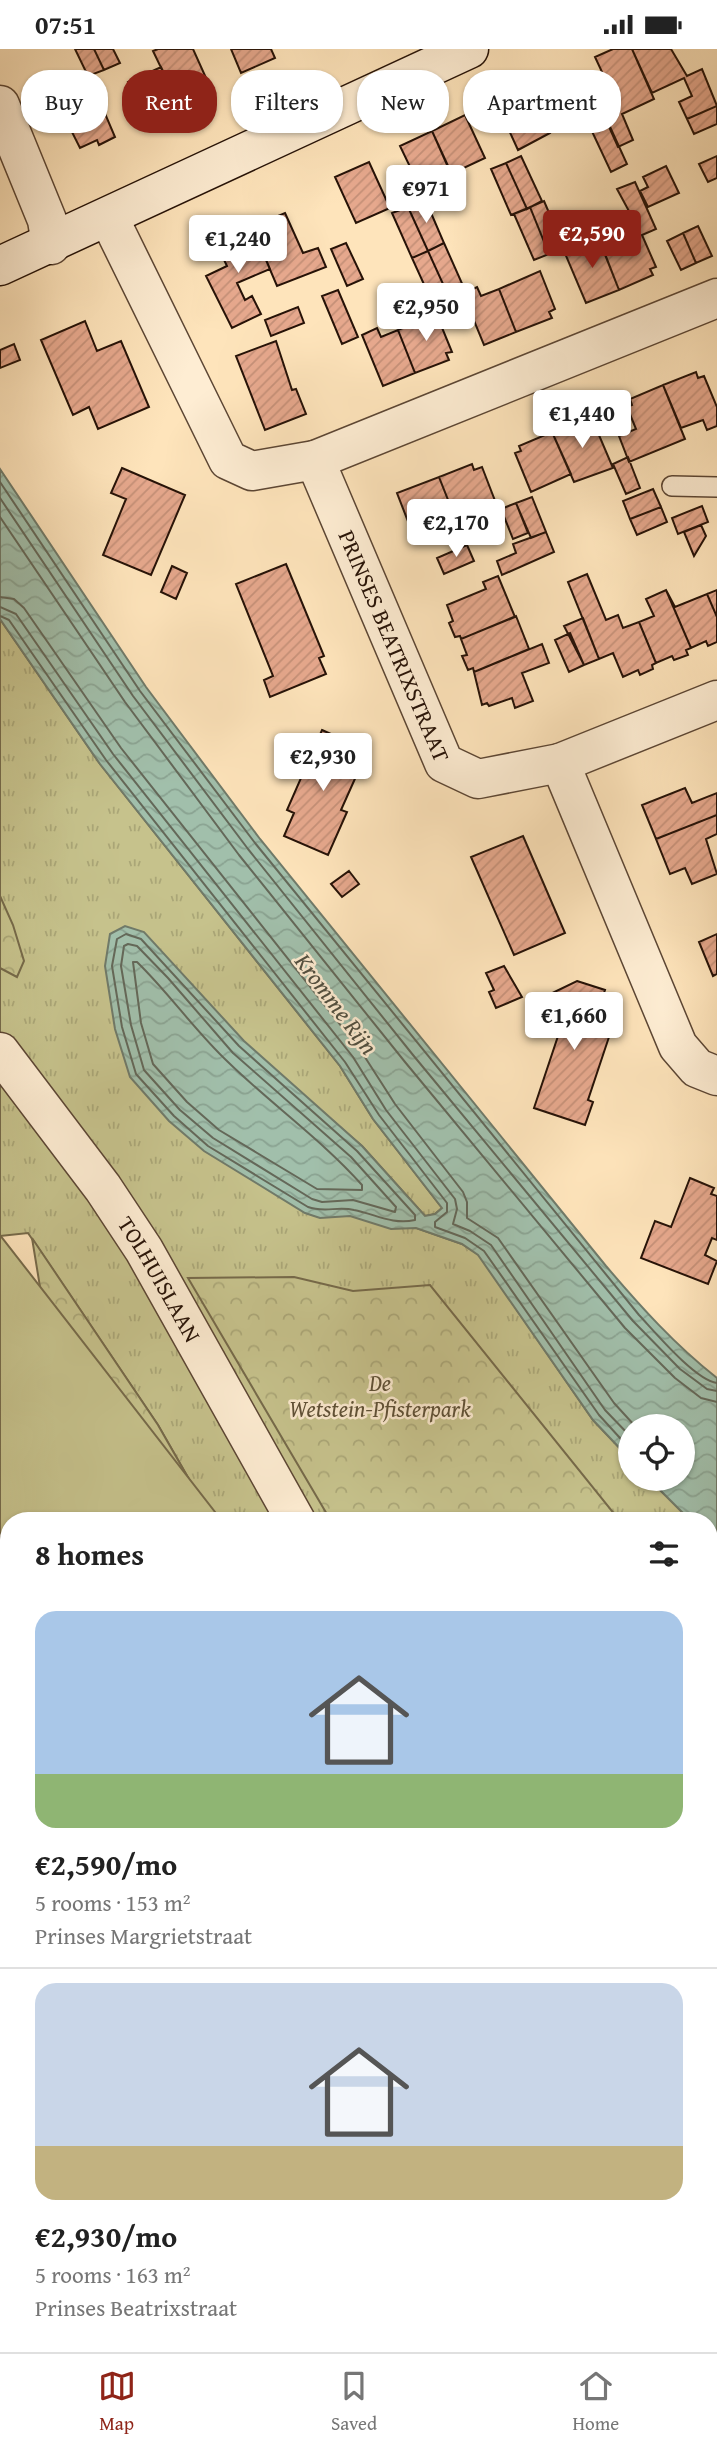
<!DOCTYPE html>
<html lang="en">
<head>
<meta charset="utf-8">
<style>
  :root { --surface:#fff; --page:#f6f6f6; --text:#222; --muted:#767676; --line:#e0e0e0; --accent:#8f2418 }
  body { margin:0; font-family:"Gentium Book Plus",serif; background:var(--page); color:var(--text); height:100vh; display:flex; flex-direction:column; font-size:26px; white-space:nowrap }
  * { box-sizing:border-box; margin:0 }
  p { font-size:23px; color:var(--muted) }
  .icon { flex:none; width:38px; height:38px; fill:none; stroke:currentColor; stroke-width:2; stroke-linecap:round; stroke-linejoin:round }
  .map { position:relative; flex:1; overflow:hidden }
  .drawer { position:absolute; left:0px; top:1463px; width:718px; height:840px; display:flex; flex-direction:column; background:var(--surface); border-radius:28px 28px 0 0; box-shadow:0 2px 5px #0004 }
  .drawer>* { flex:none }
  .banner { position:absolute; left:21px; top:21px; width:676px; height:63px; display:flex; gap:14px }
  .buttons { position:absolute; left:618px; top:1365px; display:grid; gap:14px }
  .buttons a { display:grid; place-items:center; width:77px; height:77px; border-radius:50%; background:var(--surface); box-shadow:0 2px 5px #0004; font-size:35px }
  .price { position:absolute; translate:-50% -60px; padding:0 16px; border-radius:7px; background:#fff; color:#222; font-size:23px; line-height:46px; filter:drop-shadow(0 2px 4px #0008) }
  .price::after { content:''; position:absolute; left:50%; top:42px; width:21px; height:16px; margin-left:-10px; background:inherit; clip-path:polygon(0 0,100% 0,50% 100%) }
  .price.current { background:var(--accent); color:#fff }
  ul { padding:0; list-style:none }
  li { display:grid; align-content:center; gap:14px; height:371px; padding:0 35px }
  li+li { border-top:2px solid var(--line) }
  li span { display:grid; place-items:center; height:217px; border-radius:21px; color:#555 }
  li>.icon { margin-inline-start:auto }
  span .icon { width:126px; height:126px; fill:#fffc; stroke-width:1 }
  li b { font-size:30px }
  h2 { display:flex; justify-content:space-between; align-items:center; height:84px; padding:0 35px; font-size:30px }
  .pill { padding:0 24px; border-radius:28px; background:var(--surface); box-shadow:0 2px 5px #0004; font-size:24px; line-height:63px }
  .pill.current { background:var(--accent); color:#fff }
  .status { display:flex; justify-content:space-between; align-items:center; height:49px; padding:0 35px; background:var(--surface); direction:ltr }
  .status svg { height:19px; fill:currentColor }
  .dock { display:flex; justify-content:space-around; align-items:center; height:98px; border-top:2px solid var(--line); background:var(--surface); font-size:19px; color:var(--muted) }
  .dock a { display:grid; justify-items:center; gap:4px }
  .dock .current { color:var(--accent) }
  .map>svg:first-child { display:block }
  .grass { fill:url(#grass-tufts); stroke:#766a4a; stroke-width:2 }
  .forest { fill:url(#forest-crowns); stroke:#766a4a; stroke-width:2 }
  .pitch { fill:#c6c28c; stroke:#766a4a; stroke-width:2 }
  .water { fill:url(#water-waves); stroke:#707a69; stroke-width:2 }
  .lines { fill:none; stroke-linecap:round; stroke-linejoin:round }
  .shore { stroke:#646859; stroke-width:2 }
  .building { fill:url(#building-hatch); stroke:#261207; stroke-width:2 }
  .lane-casing { stroke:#5c4634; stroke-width:22 }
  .street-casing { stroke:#5c4634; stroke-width:41 }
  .secondary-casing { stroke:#261207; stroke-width:41 }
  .lane { stroke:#feedd3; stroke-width:19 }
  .street { stroke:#feedd3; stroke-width:38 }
  .secondary { stroke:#feedd3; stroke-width:38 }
  .labels { text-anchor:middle; stroke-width:5; stroke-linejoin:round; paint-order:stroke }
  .street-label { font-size:23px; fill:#261207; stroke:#feedd3 }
  .park-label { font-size:23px; font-style:italic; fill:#5e5036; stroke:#feedd3 }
  .water-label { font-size:24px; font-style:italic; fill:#514f40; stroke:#feedd3 }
</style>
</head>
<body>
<div class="status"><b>07:51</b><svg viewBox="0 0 49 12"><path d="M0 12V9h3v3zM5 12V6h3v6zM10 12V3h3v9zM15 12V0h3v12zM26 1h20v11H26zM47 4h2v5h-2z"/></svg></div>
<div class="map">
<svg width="717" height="2303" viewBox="0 0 717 2303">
  <defs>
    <pattern id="grass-tufts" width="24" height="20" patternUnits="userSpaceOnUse" patternTransform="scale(1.75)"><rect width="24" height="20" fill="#c6c28c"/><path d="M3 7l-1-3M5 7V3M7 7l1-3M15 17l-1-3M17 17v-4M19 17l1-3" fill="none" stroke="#aaa677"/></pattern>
    <pattern id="forest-crowns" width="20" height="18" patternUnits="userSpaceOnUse" patternTransform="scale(1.75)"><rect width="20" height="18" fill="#c6c28c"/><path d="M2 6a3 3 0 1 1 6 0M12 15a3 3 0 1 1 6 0" fill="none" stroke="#aaa677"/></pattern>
    <pattern id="water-waves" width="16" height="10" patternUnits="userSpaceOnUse" patternTransform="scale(1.75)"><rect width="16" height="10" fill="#a1bfab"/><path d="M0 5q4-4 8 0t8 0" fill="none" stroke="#8aa392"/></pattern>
    <pattern id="building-hatch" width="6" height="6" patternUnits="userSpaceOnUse" patternTransform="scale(1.75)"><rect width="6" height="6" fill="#e6a88d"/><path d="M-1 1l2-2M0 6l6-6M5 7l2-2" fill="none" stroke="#c59078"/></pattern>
  </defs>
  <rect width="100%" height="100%" fill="#fee4bb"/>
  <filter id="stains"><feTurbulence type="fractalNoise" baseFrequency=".00286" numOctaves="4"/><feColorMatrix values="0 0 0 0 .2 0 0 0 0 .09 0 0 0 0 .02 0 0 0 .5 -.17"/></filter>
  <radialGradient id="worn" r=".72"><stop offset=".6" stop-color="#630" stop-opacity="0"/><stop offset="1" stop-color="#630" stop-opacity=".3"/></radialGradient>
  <path class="grass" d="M0 570 100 715 340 1017 373 1070 442 1159 435 1165 425 1167 362 1097 291 1036 416 1179 462 1195 479 1206 593 1371 630 1410V1430H649L691 1472H312L0 991Z
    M0 1034 109 1178 286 1472H175L210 1467 158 1376 28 1184 0 1187Z
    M709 1491 717 1501V1896L709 1901Z
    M717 1903V2303H0V2123H9V2294H709V1909Z"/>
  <path class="forest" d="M0 847 13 876 24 912 17 928 0 919Z
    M32 1189 158 1376 210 1467 175 1472H9L0 1466 76 1458Z
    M294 1228 353 1242 430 1236 620 1472H331L188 1229Z"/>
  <path class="pitch" d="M0 1186 222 1472H9V2000L0 2002Z"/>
  <path class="water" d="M0 420 146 638 260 790 606 1217C640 1257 675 1296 717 1329V1501L709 1491V1472H691L649 1430H682V1377H630V1410L593 1371 478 1206 462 1195 416 1179 391 1180 350 1167 320 1169 305 1164 204 1102 169 1072 130 1028 115 980 105 917 110 885 125 877 144 883 244 992 362 1097 425 1167 435 1165 442 1159 373 1070 340 1017 100 715 0 570Z"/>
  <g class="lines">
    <path class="shore" d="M0 433 140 642 255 794 639 1266C655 1283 695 1331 717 1334
      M0 449 133 647 248 800 413 1006 633 1272 680 1320 707 1340 717 1342
      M0 468 125 653 239 806 405 1013 625 1279 675 1329 701 1349 717 1353
      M0 548 14 550 24 559 121 699 361 1002 395 1055 463 1143 467 1153V1169L498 1189 614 1354 635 1377
      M0 558 16 565 113 705 353 1008 386 1061 455 1150 457 1160 453 1175 470 1182 491 1196 605 1361 630 1387
      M0 567 9 571 106 711 345 1013 379 1066 447 1154V1163L435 1173V1178L465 1189 484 1202 599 1366 630 1400
      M126 885 141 890 239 997 357 1102 415 1166V1171C392 1176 375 1165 354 1161 338 1157 324 1164 308 1158L208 1097 174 1067 136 1025 122 978 112 917 117 890Z
      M128 895 137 897 168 929 233 1004 351 1108 396 1158 395 1163 353 1151 322 1153 312 1150 213 1089 180 1061 144 1021 131 976 121 917 124 897Z
      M133 913H137C169 944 195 982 228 1013 271 1055 322 1091 362 1136V1141L317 1140 219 1081 187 1053 153 1015 141 974Z"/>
  </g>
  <path class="building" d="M75 0H94L104 21 88 27Z
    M94 0H113L120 14 104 21Z
    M158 0H193L211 40 178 54 153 2Z
    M231 0H271L275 9 241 24Z
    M613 0H632L654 50 622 65 633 91 618 98 601 60 616 53 595 8Z
    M632 0H671L687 27 702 20 717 57 687 70 679 53 692 47 684 29 652 44Z
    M161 18 178 54 144 69 128 33Z
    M562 23 584 71 565 80 559 68 547 74 530 37Z
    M89 27 115 88 99 96 97 91 80 99 67 73 57 78 39 40 61 29 65 38Z
    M530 37 550 84 518 101 496 53Z
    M717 57V75L694 85 687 70Z
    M465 66 485 109 451 125 432 82Z
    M606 69 627 115 611 123 589 76Z
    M432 82 455 132 424 147 400 97Z
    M521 107 542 152 527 160 506 114Z
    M717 107V129L708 133 699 115Z
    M369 113 390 159 356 174 335 128Z
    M506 114 527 160 511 166 491 120Z
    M666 117 679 144 648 158 640 142 648 138 643 128Z
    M635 133 656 180 642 186 656 218 650 220 653 226 619 241 600 192 619 184 613 171 630 164 617 140Z
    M425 150 444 194 428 202 408 158Z
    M544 152 564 199 549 205 530 158Z
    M408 158 428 202 412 209 392 164Z
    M530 158 549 205 534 211 514 165 511 166Z
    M285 164 303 204 318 199 326 218 277 237 252 178Z
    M698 177 712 207 696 214 683 184Z
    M252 178 270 220 237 234 245 251 252 247 261 265 232 279 206 227 227 217 216 194Z
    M683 184 696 214 681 221 667 192Z
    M598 188 619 241 586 254 564 202Z
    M346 194 363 230 347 237 331 200Z
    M444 194 464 239 448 246 428 202Z
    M428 202 448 246 432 253 412 209Z
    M540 222 555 260 549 263 552 269 516 283 499 240Z
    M477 238 481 247 499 240 516 283 484 296 463 245Z
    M338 241 358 288 342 295 322 247Z
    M298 258 304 274 271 287 265 271Z
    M436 264 452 303 446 304 449 311 415 324 398 281Z
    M85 272 97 302 121 292 149 358 98 380 89 358 73 366 41 291Z
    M377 279 381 288 398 281 415 324 383 337 362 286Z
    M276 292 292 341 296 340 306 365 265 381 236 307Z
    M14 295 20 311 0 319V301Z
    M696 323 698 329 704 327 717 358V377L707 381 703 371 681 379 663 336Z
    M663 336 685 390 629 413 619 387 636 380 627 358 632 356 630 350Z
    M585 369 587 374 593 372 613 419 574 433 552 383Z
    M552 383 571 425 531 443 515 404 521 402 519 397Z
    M628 408 640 439 626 445 613 415Z
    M472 415 474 421 482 418 497 457 456 471 439 428Z
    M122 419 185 446 151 526 103 506 126 450 111 444Z
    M439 428 456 471 414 488 397 444Z
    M653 440 661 458 630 470 623 452Z
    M532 448 546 483 531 489 516 454Z
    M516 454 528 484 513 490 501 460Z
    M702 457 708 473 678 485 672 469Z
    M661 458 667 473 637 486 630 470Z
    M701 476 706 487 694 507 684 483Z
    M546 483 554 503 502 526 497 512 516 504 513 495Z
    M467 496 474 512 444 525 437 509Z
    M286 515 324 607 319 609 326 625 270 648 264 631 273 627 236 535Z
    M172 517 187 524 176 550 161 543Z
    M587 525 606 571 618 566 623 579 639 573 656 614 652 616 653 620 640 626 638 621 623 628 613 604 599 610 568 533Z
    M498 527 515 568 461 590 460 587 455 588 449 574 453 572 447 556 486 540 483 533Z
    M666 541 675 558 707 545 717 568V593L708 597 706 592 691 599Z
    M666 541 691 599 686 601 688 606 674 611 672 607 656 614 639 573 654 567 646 550Z
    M717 541V568L707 545Z
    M516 567 529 600 474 623 473 619 468 621 462 607 467 606 461 590Z
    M583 569 599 610 584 616 564 577Z
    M570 584 584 616 569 623 555 591Z
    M542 595 549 614 522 624 533 652 515 659 512 649 489 657 487 654 482 656 474 623Z
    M322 681 362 699 356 712 362 714 341 761 347 763 328 806 284 787 294 764 287 761Z
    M685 739 692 754 717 744V766L656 790 642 756Z
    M717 766V785L706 790 717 825 692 835 685 819 670 825 656 790Z
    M523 787 565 884 514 906 471 808Z
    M349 822 359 835 342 848 331 835Z
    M717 885V925L713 927 699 893Z
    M504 917 522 948 496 959 489 943 494 941 486 924Z
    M577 932 605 941 594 973 612 979 588 1051 593 1053 585 1076 534 1059 560 981 544 948Z
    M690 1129 714 1139 711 1145 717 1147V1191L712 1189 705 1206 717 1212 708 1235 641 1209 655 1172 671 1178Z
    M9 2034V2055L0 2058V2037Z
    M0 2221 4 2238 9 2237V2276L0 2278Z
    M102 2294H155L156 2301 167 2300V2303H103Z
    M621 2294H648L650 2303H609L622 2301Z"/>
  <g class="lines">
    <defs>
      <path id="lane" d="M672 437 717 438
        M0 1552 9 1551
        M0 2142 9 2141"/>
      <g id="street">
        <path d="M0 56 47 171 51 196"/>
        <path id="s1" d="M109 169 228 411 252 422 315 411 444 714 478 730 560 714 678 997 697 1019 717 1027"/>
        <path d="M315 411 717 249"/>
        <path d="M560 714 717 651"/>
        <path id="s2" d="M0 1003 103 1139 144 1201 296 1472"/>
        <path d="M709 1954 717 1975"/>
      </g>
      <path id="secondary" d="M0 217 469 0"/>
    </defs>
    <use href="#lane" class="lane-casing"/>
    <use href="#street" class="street-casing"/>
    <use href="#secondary" class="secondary-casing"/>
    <use href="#lane" class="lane"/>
    <use href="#street" class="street"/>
    <use href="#secondary" class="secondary"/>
  </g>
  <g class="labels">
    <g class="street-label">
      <text dy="8" stroke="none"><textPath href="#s1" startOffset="562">PRINSES BEATRIXSTRAAT</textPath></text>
      <text dy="8" stroke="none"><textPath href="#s2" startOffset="278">TOLHUISLAAN</textPath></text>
    </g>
    <g class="park-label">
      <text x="380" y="1342">De<tspan x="380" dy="26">Wetstein-Pfisterpark</tspan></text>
    </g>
    <g class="water-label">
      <text transform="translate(336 955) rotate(53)" y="8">Kromme Rijn</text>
    </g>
  </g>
  <rect width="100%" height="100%" filter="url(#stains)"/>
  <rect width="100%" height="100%" fill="url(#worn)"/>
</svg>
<div class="buttons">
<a><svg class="icon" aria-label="locate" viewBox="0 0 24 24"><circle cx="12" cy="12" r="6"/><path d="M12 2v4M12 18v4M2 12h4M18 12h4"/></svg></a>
</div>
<b class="price" style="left:426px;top:176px">€971</b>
<b class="price current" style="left:592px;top:221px">€2,590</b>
<b class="price" style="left:238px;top:226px">€1,240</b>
<b class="price" style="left:426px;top:294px">€2,950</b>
<b class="price" style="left:582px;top:401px">€1,440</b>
<b class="price" style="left:456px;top:510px">€2,170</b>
<b class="price" style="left:323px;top:744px">€2,930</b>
<b class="price" style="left:574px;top:1003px">€1,660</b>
<div class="banner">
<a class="pill">Buy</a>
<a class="pill current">Rent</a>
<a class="pill">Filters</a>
<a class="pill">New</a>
<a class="pill">Apartment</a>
</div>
<section class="drawer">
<h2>8 homes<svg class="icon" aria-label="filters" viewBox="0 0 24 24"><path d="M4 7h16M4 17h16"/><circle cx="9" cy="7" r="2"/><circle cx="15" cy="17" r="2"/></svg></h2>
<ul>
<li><span style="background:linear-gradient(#a9c7e8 75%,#8fb573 0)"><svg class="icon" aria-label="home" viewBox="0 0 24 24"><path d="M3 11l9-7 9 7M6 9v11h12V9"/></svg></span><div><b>€2,590/mo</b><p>5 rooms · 153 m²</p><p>Prinses Margrietstraat</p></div></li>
<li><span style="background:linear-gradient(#c9d6e8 75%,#c2b280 0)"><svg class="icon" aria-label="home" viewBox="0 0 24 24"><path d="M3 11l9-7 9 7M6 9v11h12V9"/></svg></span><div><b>€2,930/mo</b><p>5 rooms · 163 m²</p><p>Prinses Beatrixstraat</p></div></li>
</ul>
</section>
</div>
<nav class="dock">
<a class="current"><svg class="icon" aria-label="map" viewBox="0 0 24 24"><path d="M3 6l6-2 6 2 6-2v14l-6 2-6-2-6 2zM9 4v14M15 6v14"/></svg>Map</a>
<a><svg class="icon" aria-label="saved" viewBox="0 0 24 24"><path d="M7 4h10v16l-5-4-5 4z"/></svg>Saved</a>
<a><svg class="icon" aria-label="home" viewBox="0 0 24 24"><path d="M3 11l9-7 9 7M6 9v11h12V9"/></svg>Home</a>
</nav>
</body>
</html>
